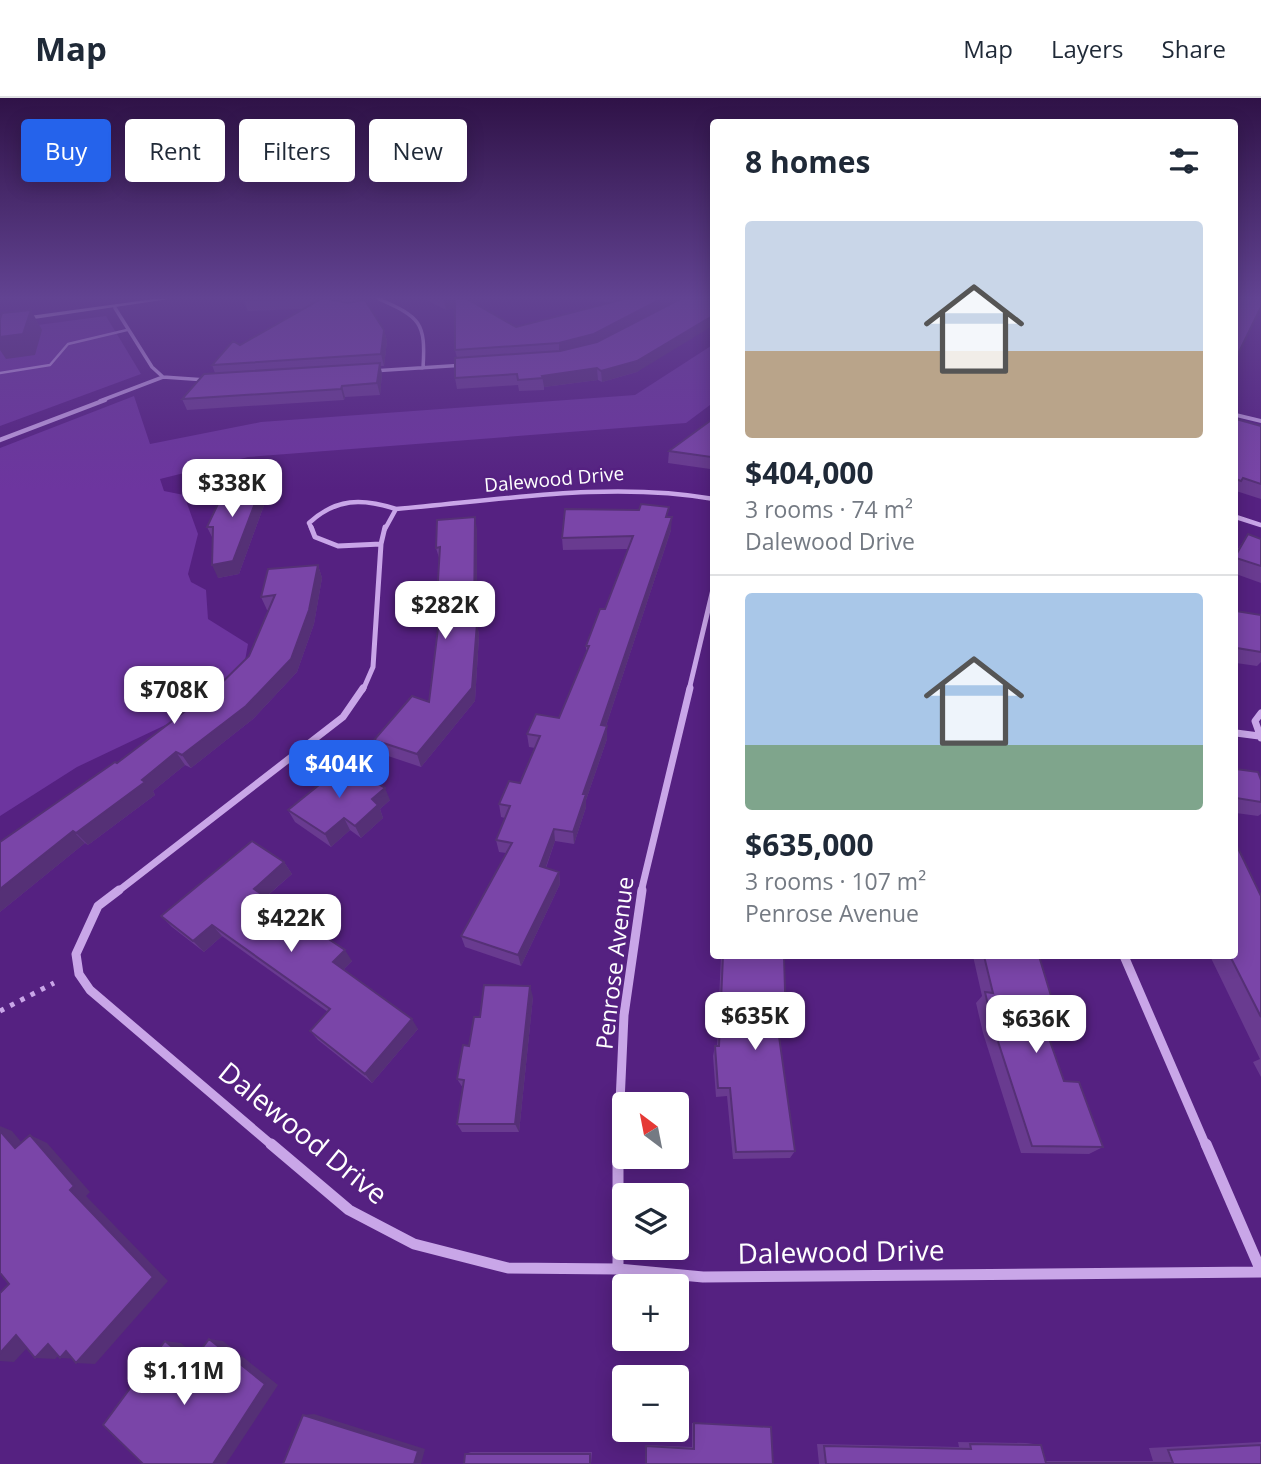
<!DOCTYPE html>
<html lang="en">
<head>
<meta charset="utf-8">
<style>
  :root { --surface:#fff; --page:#f2f2f3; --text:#1f2937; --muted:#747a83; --line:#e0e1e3; --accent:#2563eb }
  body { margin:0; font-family:"Open Sans",sans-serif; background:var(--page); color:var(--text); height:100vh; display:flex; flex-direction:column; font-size:26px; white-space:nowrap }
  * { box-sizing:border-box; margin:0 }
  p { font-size:23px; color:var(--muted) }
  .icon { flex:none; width:38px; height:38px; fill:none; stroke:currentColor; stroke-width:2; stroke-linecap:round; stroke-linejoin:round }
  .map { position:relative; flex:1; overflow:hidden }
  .details { position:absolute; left:710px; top:21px; width:528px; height:840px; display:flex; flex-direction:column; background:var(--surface); border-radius:7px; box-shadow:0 4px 18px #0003 }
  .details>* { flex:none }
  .banner { position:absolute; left:21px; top:21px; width:584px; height:63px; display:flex; gap:14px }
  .needle { width:46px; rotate:328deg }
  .fabs { position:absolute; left:612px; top:994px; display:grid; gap:14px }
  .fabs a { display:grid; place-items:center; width:77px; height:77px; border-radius:7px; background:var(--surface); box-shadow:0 4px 18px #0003; font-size:35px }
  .price { position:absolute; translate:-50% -60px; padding:0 16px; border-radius:14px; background:#fff; color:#222; font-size:23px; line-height:46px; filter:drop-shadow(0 2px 4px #0008) }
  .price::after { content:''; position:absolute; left:50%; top:42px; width:21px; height:16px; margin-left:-10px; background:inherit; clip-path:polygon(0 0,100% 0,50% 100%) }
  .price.current { background:var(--accent); color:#fff }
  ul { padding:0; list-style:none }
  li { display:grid; align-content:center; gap:14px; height:371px; padding:0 35px }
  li+li { border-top:2px solid var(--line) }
  li span { display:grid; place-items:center; height:217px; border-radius:7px; color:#555 }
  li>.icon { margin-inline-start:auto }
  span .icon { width:126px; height:126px; fill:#fffc; stroke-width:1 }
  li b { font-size:30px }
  h2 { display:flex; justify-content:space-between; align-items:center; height:84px; padding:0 35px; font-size:30px }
  .pill { padding:0 24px; border-radius:7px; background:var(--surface); box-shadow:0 4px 18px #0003; font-size:24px; line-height:63px }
  .pill.current { background:var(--accent); color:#fff }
  header { display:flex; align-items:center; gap:42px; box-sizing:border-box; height:98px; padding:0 35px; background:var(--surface); border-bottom:2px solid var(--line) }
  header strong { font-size:33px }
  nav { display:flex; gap:38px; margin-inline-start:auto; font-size:24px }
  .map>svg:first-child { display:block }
  .green { fill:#6d359f }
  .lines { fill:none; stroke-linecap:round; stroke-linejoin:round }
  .path { stroke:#c9a6e8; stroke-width:5; stroke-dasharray:4.5 7; stroke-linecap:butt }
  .service { stroke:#c9a6e8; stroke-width:2.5 }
  .minor-far5 { stroke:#c9a6e8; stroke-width:3.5 }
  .minor-far4 { stroke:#c9a6e8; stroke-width:4.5 }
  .minor-far3 { stroke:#c9a6e8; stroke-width:5 }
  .minor-far2 { stroke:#c9a6e8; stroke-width:7 }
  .minor-far1 { stroke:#c9a6e8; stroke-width:9 }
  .minor { stroke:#c9a6e8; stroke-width:11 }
  .tertiary { fill:#c9a6e8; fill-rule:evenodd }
  .secondary { fill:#e6d1f6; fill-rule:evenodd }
  .wall { fill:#693b90 }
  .shaded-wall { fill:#553076 }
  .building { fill:#7a45a8; stroke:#553076; stroke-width:2 }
  .labels { text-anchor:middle; stroke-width:5; stroke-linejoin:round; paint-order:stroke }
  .far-street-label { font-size:19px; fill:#fff; stroke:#552181 }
  .street-label { font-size:23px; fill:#fff; stroke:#552181 }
  .near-street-label { font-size:28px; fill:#fff; stroke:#552181 }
</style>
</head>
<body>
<header>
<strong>Map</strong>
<nav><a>Map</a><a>Layers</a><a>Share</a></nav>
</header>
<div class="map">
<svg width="1261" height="1366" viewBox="0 0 1261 1366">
  <rect width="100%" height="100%" fill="#552181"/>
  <path class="green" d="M106 218 141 276 0 328V232Z
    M714 246V304L686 325 248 359 160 381 164 393 184 397 198 436 188 476 191 484 206 492 208 521 248 546 244 568 197 612 77 669 0 718V350L134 298 150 346 261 324 635 297Z"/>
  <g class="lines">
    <path class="path" d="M0 913 54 885"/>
    <path class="service" d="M0 275 50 267 68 246 127 232"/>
    <path class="minor-far5" d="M379 201C420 219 426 224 423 270
      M115 210 152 269 163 279 206 282
      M372 273 465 267
      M100 303 163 279"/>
    <path class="minor-far4" d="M0 342 105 302
      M1236 419 1261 427
      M312 431 309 425C336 400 362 400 396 411 501 402 609 383 714 401
      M385 431 396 411"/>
    <path class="minor-far3" d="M311 429 315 439 338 448 381 446
      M363 592 373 569 381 446 385 429
      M689 592 714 487"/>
    <path class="minor-far2" d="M1261 615 1255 623 1261 640
      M1236 635 1259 638
      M117 794 343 619 363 590
      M641 794 690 590"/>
    <path class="minor-far1" d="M119 792 98 808 76 856 79 876 90 892 273 1048
      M1124 858 1206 1048
      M618 1048 624 917 642 792"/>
    <path class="minor" d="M271 1046 349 1112 414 1146 508 1170 618 1171 703 1179 1261 1174
      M618 1046V1171
      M1206 1046 1261 1173"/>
    <path class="tertiary" d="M1236 315 1261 321V325L1236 319Z"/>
    <path class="secondary" d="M154 201H169L0 226V222Z"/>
  </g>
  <path class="wall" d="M330 201 337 203 336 201H361L384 232 387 243 384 268H380L382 276 380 297 345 299 344 302 187 312 182 301 215 275 212 267 240 247 302 211 248 213 244 202Z
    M425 201H480V204L475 205 516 229 609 205 593 201H714L637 274 602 284 598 282 544 289V292L519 293 518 287 457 291 455 280 457 260 455 252V210L446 212Z
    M714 320V362L710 371 668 365 669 353Z
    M1236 321 1261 328V401L1236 393Z
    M267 399 239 476 218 480 213 441 207 429Z
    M669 419 671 432 606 628 607 641 586 702V709L574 746 555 743 546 770 559 774 560 786 521 868 465 849 461 838 506 755 499 754 496 742 505 720 501 719 499 706 520 685 535 650 529 649 527 636 559 620 586 554V548L605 511 628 451 563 452 562 440Z
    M477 431V525L479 538 475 603 421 669 379 655 374 642 429 604 439 524 436 514 440 463 436 450Z
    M1248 436 1261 441V485L1236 476V454Z
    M318 467 322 480 314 526 297 574 253 621 191 670 185 667 153 693 155 697 88 747 85 745 0 814V744L117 665 196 610 249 558 269 512H267L261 499Z
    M1236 513 1261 517V564L1257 568 1236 565Z
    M1236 671 1261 682V716L1258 718 1236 715Z
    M390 702 380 711 383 720 361 740 350 732 331 749 295 724 288 712Z
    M284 764 292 776 266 799 352 863 344 871 418 931 372 985 318 942 310 933 328 914 222 838 204 854 172 829 161 818Z
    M1261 798V979L1253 964 1260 961 1210 858H1236Z
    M721 858H784L786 925 781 935 779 934 795 1053 790 1060 733 1061 727 998 716 999 713 958 715 948H717Z
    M973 858H1039L1061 931 1049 940 1064 983 1103 1049 1089 1056 1021 1055 983 935 976 905 982 898Z
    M533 899 519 1034H462L457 1026 463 990 457 981 480 919Z
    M692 1325 771 1329 773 1366H645L646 1347 692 1349Z
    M958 1344 1026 1345 1041 1347 1045 1363H1153L1149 1350 1261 1344V1366H819L817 1346 959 1349Z
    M471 1354H592L591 1366 465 1356Z"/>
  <path class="shaded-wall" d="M450 201H455L457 210 446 212 444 202Z
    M462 201H480V204L464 208Z
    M661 201H680L594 247 559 256V245Z
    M31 212 42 232 35 257 6 261 0 252V239Z
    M714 217V227L637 274 602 284 601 273Z
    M384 232 387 243 384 268 381 256Z
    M380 265 382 276 380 297 377 285Z
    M597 270 598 282 544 289 542 278Z
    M342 288 345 299 344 302 341 291Z
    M714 352V362L710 371 711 359Z
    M262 387 267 399 239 476 218 480 212 467Z
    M475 419 477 431V525L479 538 475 603 421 669 417 656 474 525Z
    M672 419 671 432 602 640 601 627Z
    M318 467 322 480 314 526 297 574 253 621 191 670 182 657Z
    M607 628V641L586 702V709L574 746 573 734 583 696Z
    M176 654 185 667 153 693 155 697 88 747 76 735Z
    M385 690 390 702 380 711 383 720 361 740 355 728 372 701Z
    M344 720 350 732 331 749 325 736Z
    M554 731 555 743 542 780 540 768Z
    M73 733 85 745 0 814V791Z
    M284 764 292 776 262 802 254 791Z
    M559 774 560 786 521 868 518 857Z
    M212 827 222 838 204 854 193 843Z
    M345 852 352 863 340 875 333 864Z
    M530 888 533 899 519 1034 515 1026Z
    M412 921 418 931 372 985 365 976Z
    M0 1028 12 1033 33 1058 15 1050 0 1033Z
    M30 1037 47 1045 90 1094 86 1098 168 1183 95 1266 76 1265 80 1261 60 1260 70 1092Z
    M16 1237 37 1239 14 1264 0 1263V1255Z
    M209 1241 223 1243 278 1287 226 1366H213Z
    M165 1243 181 1245 206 1267 191 1265Z
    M48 1246 68 1248 55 1261 35 1260Z
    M314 1316 425 1351 421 1366H414L303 1317Z"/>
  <path class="building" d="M246 201H307L244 202Z
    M321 201H328L348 205 365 202 384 232 381 256 212 267 233 243 240 247Z
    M455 201H467L516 229 624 201H661L594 236 559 245 455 252Z
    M680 201H714V217L637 263 601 273 597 270 542 278 543 280 518 282 517 276 455 280V260L560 253 597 244Z
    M1236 201H1261V209L1236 260Z
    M31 212 23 236 0 239V221L2 215Z
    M380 265 377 285 342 288 341 291 182 301 204 276Z
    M714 320V352L711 359 669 353Z
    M1236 321 1261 328V386L1243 380 1241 383 1236 381Z
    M242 380 262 387 233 463 212 467 213 429H207L226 389Z
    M641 406 669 409 666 419H672L601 627 607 628 583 696H586L573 734 554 731 540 768 559 774 518 857 461 838 512 745 496 742 510 708 499 706 509 683 520 685 540 638 527 636 536 616 559 620 589 548H586L600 511H605L633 438 562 440 565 411 639 412Z
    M475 419 474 525H477L472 590 417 656 374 642 412 598 429 604 440 514H436L440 449 436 450 437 422Z
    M1248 436 1261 441V468L1236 460V457Z
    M318 467 309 512 291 561 246 608 182 657 176 654 142 682 145 684 76 735 73 733 0 791V744L115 664 117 665 192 608 196 610 249 558 275 497 261 499 268 471Z
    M1236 513 1261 517V554L1237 550 1236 547Z
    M345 666 385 690 372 701 378 707 355 728 344 720 325 736 288 712Z
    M1236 671 1258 674 1261 682V704L1236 700Z
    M252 743 284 764 254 791 345 852 333 864 412 921 365 976 310 933 330 911 212 827 193 843 161 818Z
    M1236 746 1261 798V919L1230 858H1236Z
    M723 858H784L786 925 777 924 795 1053 736 1054 730 990H718L715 948H719Z
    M984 858H1039L1061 931 1045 929 1064 983 1079 984 1103 1049 1032 1048 992 925 985 894 993 895Z
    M484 887 530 888 515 1026H457L464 982 457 981 463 947 469 948 474 919H480Z
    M0 1033 15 1050 30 1037 74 1088 70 1092 153 1179 76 1265 66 1253 60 1260 48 1246 35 1260 16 1237 0 1255V1195L9 1186 0 1175Z
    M209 1241 265 1286 213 1366H143L103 1327 165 1243 191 1265Z
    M303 1317 418 1353 414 1366H283Z
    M694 1325 771 1329 773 1366H646V1348L694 1351Z
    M970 1346 1041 1347 1046 1365H1173L1168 1352 1261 1347V1366H826L824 1348 971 1351Z
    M465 1356H590V1366H464Z"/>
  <linearGradient id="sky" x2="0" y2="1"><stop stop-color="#2f1247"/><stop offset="0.51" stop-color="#624392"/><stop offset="1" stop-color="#624392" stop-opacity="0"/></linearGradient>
  <rect width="1261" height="392" fill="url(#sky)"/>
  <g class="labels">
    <g class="far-street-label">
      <text transform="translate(554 381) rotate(-5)" y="7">Dalewood Drive</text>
    </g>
    <g class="street-label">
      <text transform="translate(615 865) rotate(-83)" y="8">Penrose Avenue</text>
    </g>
    <g class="near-street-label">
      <text transform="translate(303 1035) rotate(39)" y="10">Dalewood Drive</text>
      <text transform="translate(841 1154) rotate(-1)" y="10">Dalewood Drive</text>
    </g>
  </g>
</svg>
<div class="fabs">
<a><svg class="needle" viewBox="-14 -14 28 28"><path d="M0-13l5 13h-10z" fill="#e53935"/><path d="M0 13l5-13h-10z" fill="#747a83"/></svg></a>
<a><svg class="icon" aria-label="layers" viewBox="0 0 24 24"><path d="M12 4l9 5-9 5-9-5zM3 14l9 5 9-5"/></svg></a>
<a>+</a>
<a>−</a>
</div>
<b class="price" style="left:232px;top:421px">$338K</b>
<b class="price" style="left:445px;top:543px">$282K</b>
<b class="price" style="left:174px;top:628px">$708K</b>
<b class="price current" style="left:339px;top:702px">$404K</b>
<b class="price" style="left:291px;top:856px">$422K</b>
<b class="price" style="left:755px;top:954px">$635K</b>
<b class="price" style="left:1036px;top:957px">$636K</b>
<b class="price" style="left:184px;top:1309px">$1.11M</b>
<div class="banner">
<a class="pill current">Buy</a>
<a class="pill">Rent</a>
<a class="pill">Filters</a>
<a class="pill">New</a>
</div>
<section class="details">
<h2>8 homes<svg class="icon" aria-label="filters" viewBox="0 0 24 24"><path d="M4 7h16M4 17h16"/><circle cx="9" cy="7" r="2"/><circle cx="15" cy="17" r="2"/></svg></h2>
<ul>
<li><span style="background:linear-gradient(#c9d6e8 60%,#b9a48a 0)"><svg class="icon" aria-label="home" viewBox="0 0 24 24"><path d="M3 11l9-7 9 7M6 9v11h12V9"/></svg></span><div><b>$404,000</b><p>3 rooms · 74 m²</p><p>Dalewood Drive</p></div></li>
<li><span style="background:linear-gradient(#a9c7e8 70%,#7fa58c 0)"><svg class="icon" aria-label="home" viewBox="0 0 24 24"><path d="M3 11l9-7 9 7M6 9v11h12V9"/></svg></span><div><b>$635,000</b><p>3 rooms · 107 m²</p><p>Penrose Avenue</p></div></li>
</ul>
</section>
</div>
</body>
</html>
